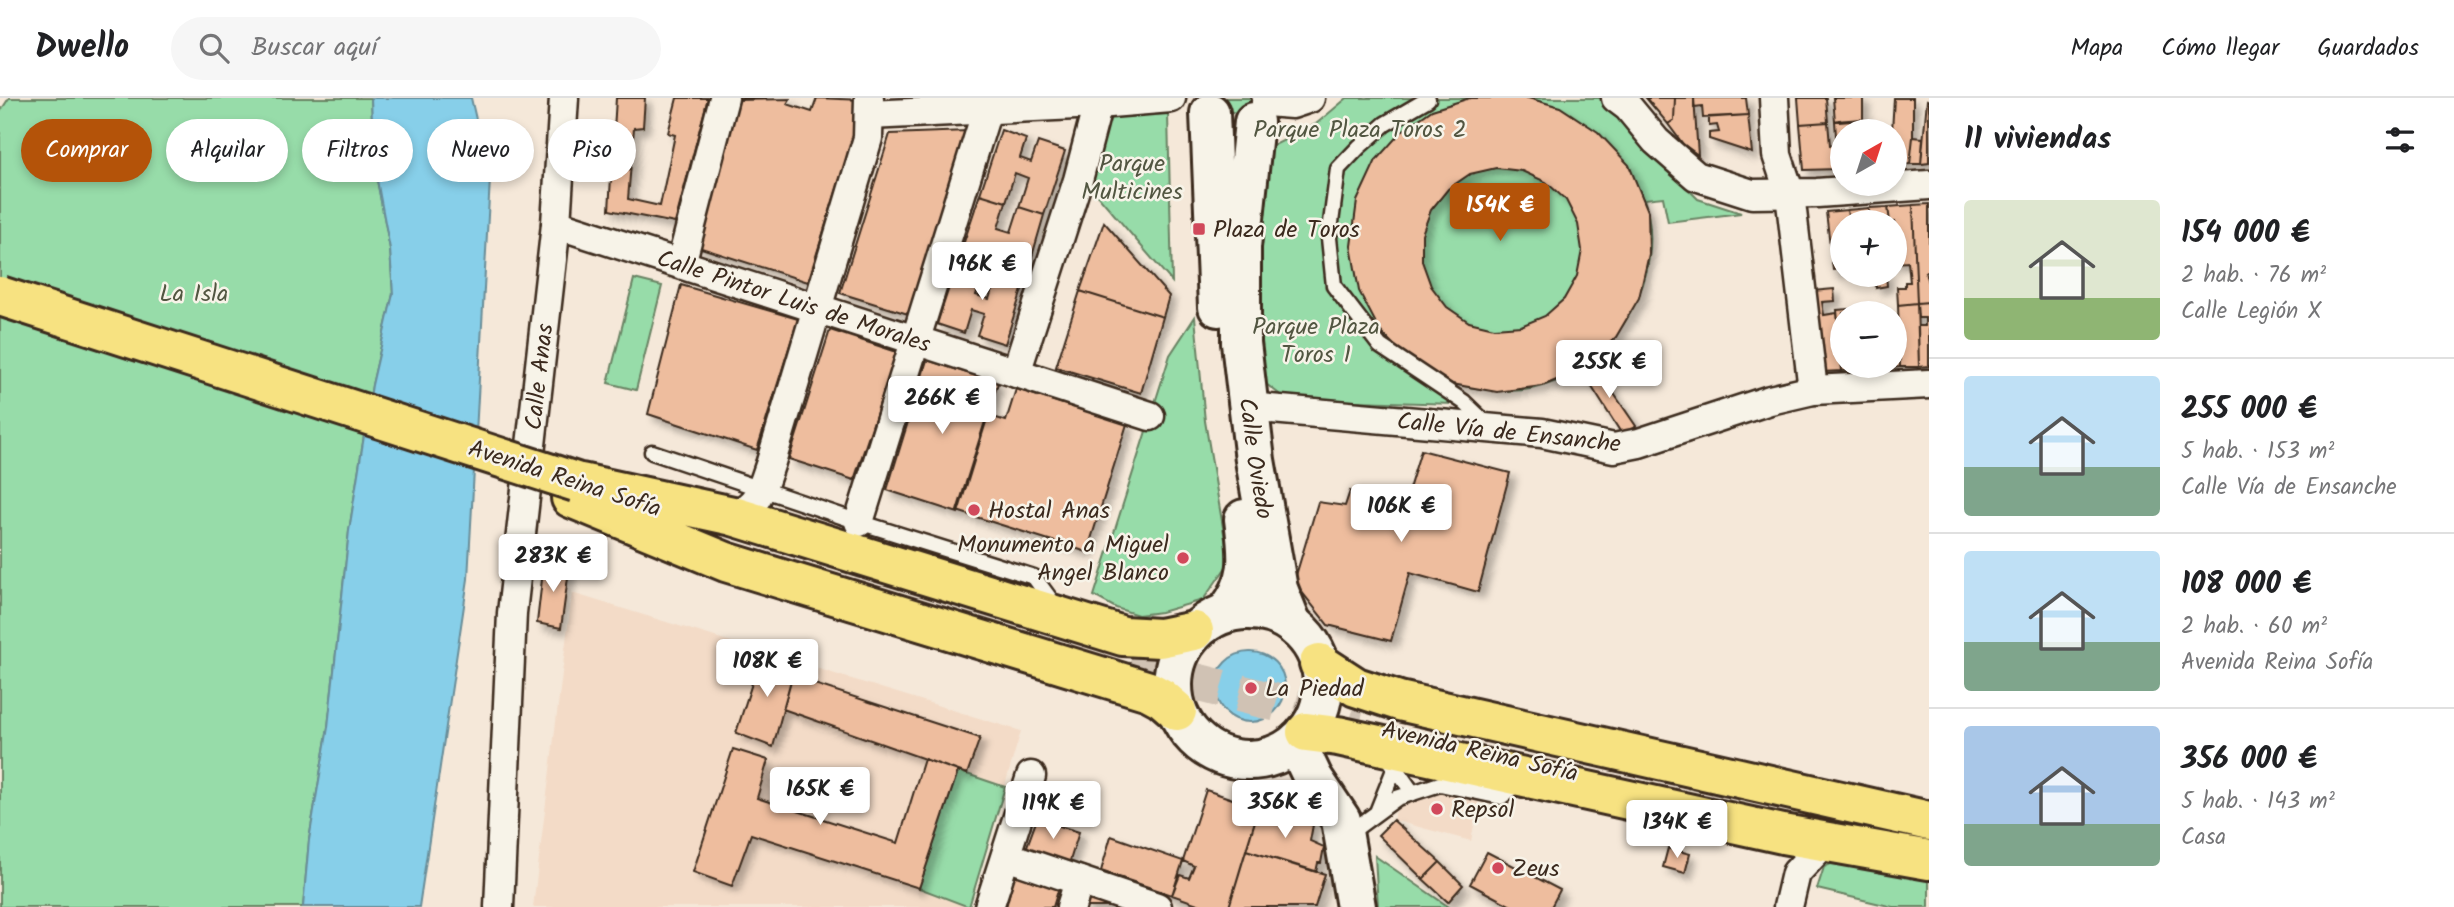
<!DOCTYPE html>
<html lang="es">
<head>
<meta charset="utf-8">
<style>
  :root { --surface:#fff; --page:#f6f6f6; --text:#202124; --muted:#757577; --line:#e0e0e0; --accent:#b45309 }
  body { margin:0; font-family:Kalam,sans-serif; background:var(--page); color:var(--text); height:100vh; display:flex; flex-direction:column; font-size:26px; white-space:nowrap }
  * { box-sizing:border-box; margin:0 }
  p { font-size:23px; color:var(--muted) }
  .icon { flex:none; width:38px; height:38px; fill:none; stroke:currentColor; stroke-width:2; stroke-linecap:round; stroke-linejoin:round }
  .map { position:relative; flex:1; overflow:hidden }
  .sheet { display:flex; flex-direction:column; background:var(--surface); width:525px }
  .sheet>* { flex:none }
  .hud { position:absolute; left:21px; top:21px; width:665px; height:63px; display:flex; gap:14px }
  .needle { width:46px; rotate:39deg }
  .fabs { position:absolute; left:1830px; top:21px; display:grid; gap:14px }
  .fabs a { display:grid; place-items:center; width:77px; height:77px; border-radius:50%; background:var(--surface); box-shadow:0 4px 10px #0003; font-size:35px }
  .price { position:absolute; translate:-50% -60px; padding:0 16px; border-radius:7px; background:#fff; color:#222; font-size:23px; line-height:46px; filter:drop-shadow(0 2px 4px #0008) }
  .price::after { content:''; position:absolute; left:50%; top:42px; width:21px; height:16px; margin-left:-10px; background:inherit; clip-path:polygon(0 0,100% 0,50% 100%) }
  .price.active { background:var(--accent); color:#fff }
  ul { padding:0; list-style:none }
  li { display:flex; align-items:center; gap:21px; height:175px; padding:0 35px }
  li+li { border-top:2px solid var(--line) }
  li span { display:grid; place-items:center; flex:none; width:196px; height:140px; border-radius:7px; color:#555 }
  li>.icon { margin-inline-start:auto }
  span .icon { width:84px; height:84px; fill:#fffc; stroke-width:1 }
  li b { font-size:30px }
  h2 { display:flex; justify-content:space-between; align-items:center; height:84px; padding:0 35px; font-size:30px }
  .chip { padding:0 24px; border-radius:32px; background:var(--surface); box-shadow:0 4px 10px #0003; font-size:24px; line-height:63px }
  .chip.active { background:var(--accent); color:#fff }
  header { display:flex; align-items:center; gap:42px; box-sizing:border-box; height:98px; padding:0 35px; background:var(--surface); border-bottom:2px solid var(--line) }
  header strong { font-size:33px }
  nav { display:flex; gap:38px; margin-inline-start:auto; font-size:24px }
  .search { width:490px; height:63px; background:var(--page); display:flex; align-items:center; gap:18px; box-sizing:border-box; padding:0 24px; border-radius:38px; color:var(--muted); font-size:26px }
  main { display:flex; flex:1; min-height:0 }
  .map>svg:first-child { display:block }
  .built { fill:#f3dbc7 }
  .green { fill:#97dca9; stroke:#698364; stroke-width:2 }
  .water { fill:#87cfe9; stroke:#698d98; stroke-width:2 }
  .building { fill:#eebd9e; stroke:#3b2a1e; stroke-width:2; fill-rule:evenodd; filter:url(#shadow) }
  .lines { fill:none; stroke-linecap:round; stroke-linejoin:round }
  .highway-tunnel { stroke:#d0c2b4; stroke-width:38; stroke-dasharray:38 19; stroke-linecap:butt }
  .lane-casing { stroke:#3b2a1e; stroke-width:19 }
  .street-casing { stroke:#3b2a1e; stroke-width:33 }
  .secondary-casing { stroke:#3b2a1e; stroke-width:44 }
  .highway-casing { stroke:#3b2a1e; stroke-width:44 }
  .lane { stroke:#f7f3e8; stroke-width:14 }
  .street { stroke:#f7f3e8; stroke-width:28 }
  .secondary { stroke:#f7f3e8; stroke-width:38 }
  .highway { stroke:#f7e281; stroke-width:38 }
  .highway-bridge-casing { stroke:#3b2a1e; stroke-width:44; stroke-linecap:butt }
  .highway-bridge { stroke:#f7e281; stroke-width:38 }
  .poi-dot { fill:#d1495b; stroke:#f7f3e8; stroke-width:2.5 }
  .labels { text-anchor:middle; stroke-width:5; stroke-linejoin:round; paint-order:stroke }
  .park-label { font-size:24px; fill:#525641; stroke:#f7f3e8 }
  .poi-label { font-size:24px; fill:#3b2a1e; stroke:#f7f3e8; text-anchor:start }
  .street-label { font-size:24px; fill:#3b2a1e; stroke:#f7f3e8 }
</style>
</head>
<body>
<header>
<strong>Dwello</strong>
<div class="search"><svg class="icon" aria-label="search" viewBox="0 0 24 24"><circle cx="10" cy="10" r="6"/><path d="M15 15l6 6"/></svg>Buscar aquí</div>
<nav><a>Mapa</a><a>Cómo llegar</a><a>Guardados</a></nav>
</header>
<main>
<div class="map">
<svg width="1929" height="809" viewBox="0 0 1929 809">
  <defs>
    <filter id="shadow"><feDropShadow dx="6" dy="6" stdDeviation="3.5" flood-color="#0004"/></filter>
  </defs>
  <rect width="100%" height="100%" fill="#f5e8d9"/>
  <filter id="ink" filterUnits="userSpaceOnUse"><feTurbulence type="fractalNoise" baseFrequency=".0143" numOctaves="2"/><feDisplacementMap in="SourceGraphic" scale="14" xChannelSelector="R" yChannelSelector="G"/><feConvolveMatrix kernelMatrix="1 2 1 2 8 2 1 2 1" color-interpolation-filters="sRGB"/></filter>
  <g filter="url(#ink)">
    <path class="built" d="M572 495 1021 633 969 809H533Z
      M1405 684 1479 701 1471 743 1393 722Z"/>
    <path class="green" d="M9 0H371L374 66 390 151 393 196 372 287 349 433 328 629 309 742 303 809H0V14Z
      M1222 0H1255L1254 7 1242 17 1226 12Z
      M1347 0H1604L1666 69 1698 101 1741 115 1668 124 1663 99 1644 101C1669 176 1617 266 1543 288 1513 297 1483 292 1453 286L1455 306 1286 301 1262 283 1252 213 1257 56 1316 26Z
      M1168 16 1172 184 1089 87 1110 19Z
      M634 181 662 188 636 292 608 285Z
      M1195 219 1205 323 1229 465 1203 502 1161 514 1138 517 1116 510 1094 498 1170 257Z
      M958 673 1005 689 969 809 919 790Z
      M1375 758 1449 809H1378Z
      M1842 761 1929 782V809H1893L1817 791 1824 769Z"/>
    <path class="water" d="M371 0H471L490 81 468 481 419 809H303L309 742 328 629 349 433 372 287 393 196 390 151 374 66Z
      M1215 589a35 35 0 1 1 70 0a35 35 0 1 1-70 0Z"/>
    <path class="building" d="M616 0H645L643 29 634 30 628 101 660 108 675 37 668 35 677 0H708L675 125 609 112Z
      M735 0H767L734 2Z
      M817 0 862 2 853 39 808 184 695 148 734 2 790 1 787 6 812 14Z
      M1470 0H1528L1560 9 1598 34 1629 67 1648 113 1649 156 1639 200 1616 239 1581 272 1542 288 1497 294 1452 286 1412 265 1380 233 1359 193 1351 148 1357 103 1376 62 1402 33 1432 12ZM1496 70 1522 73 1546 84 1566 102 1578 126 1582 152 1577 178 1564 201 1545 218 1521 228 1494 230 1469 224 1447 209 1431 188 1422 163V136L1431 112 1448 91 1470 76Z
      M1646 0H1675L1674 22 1668 26Z
      M1675 0H1694L1698 57 1683 46 1668 26 1674 22Z
      M1694 0H1746L1748 17 1703 20 1702 8 1694 9Z
      M1798 0H1826L1828 24 1800 26Z
      M1833 0H1863V21L1835 23Z
      M1894 0H1913V39L1910 66 1895 67V33H1892Z
      M1927 2 1929 3V65L1921 66Z
      M1748 17 1752 55 1709 41V35L1719 34 1717 27 1709 28V19Z
      M1840 22V24L1851 23 1852 26 1863 25V33H1843V70L1838 71 1837 46H1841L1840 38H1836L1835 23Z
      M1828 24 1830 47 1837 46 1838 71 1804 72 1800 26Z
      M1892 30V33H1870V31Z
      M1001 32 1026 41 1020 60 1031 64 1038 44 1065 53 1044 117 1019 109 1028 80 1015 75 1006 104 980 96Z
      M967 33 908 216 840 195 890 36Z
      M1913 39 1923 40 1921 66H1910Z
      M980 96 1006 104 998 130 1011 134 1019 109 1044 117 1026 179 999 170 1005 152 992 149 984 171 958 162Z
      M1929 106V174H1925L1929 188V204L1917 205 1913 107Z
      M1913 107 1917 205 1898 207 1897 189H1905V184H1910L1908 164 1895 165V124H1890L1888 109Z
      M1888 109 1890 124H1870L1869 110Z
      M1869 110 1870 124H1849L1847 112Z
      M1847 112 1849 124H1843V171L1833 172 1826 114Z
      M1104 124 1169 198 1163 219 1080 193Z
      M958 162 984 171 976 197 989 201 999 170 1026 179 1005 246 977 237 984 216 971 212 964 235 937 226Z
      M1875 177H1886L1887 188 1876 190Z
      M681 187 798 221 757 352 648 316Z
      M1834 191 1835 203 1822 204 1824 217 1837 215 1842 273 1821 274 1813 193Z
      M1080 193 1163 219 1141 295 1056 269Z
      M1929 204V268L1919 269 1918 228H1925V220H1918L1917 205Z
      M1917 205 1919 269H1900L1898 207Z
      M1878 208V215H1868L1867 210Z
      M1849 211V215H1843V268H1863V271L1842 273 1837 212Z
      M1895 226H1899L1900 269 1881 271V268H1895Z
      M830 232 897 254 854 382 789 361Z
      M927 262 998 285 958 415 887 392Z
      M1591 262 1636 328 1625 341 1581 272Z
      M1863 268H1881V271H1863Z
      M1016 291 1127 326 1087 454 957 413 987 317 1006 323Z
      M1421 352 1510 375 1478 494 1410 475 1391 543 1328 527 1294 484 1318 404 1345 408 1350 393 1404 407Z
      M544 464 570 465 561 530 537 525Z
      M762 554 796 564 773 649 736 635Z
      M796 564 809 568 802 582 980 640 967 676 783 611Z
      M733 651 768 662 757 700 898 745 924 661 958 673 919 790 751 736 732 788 693 774Z
      M1206 692 1259 710 1229 809H1206L1172 797 1180 777 1189 780 1194 768 1183 763Z
      M1259 710 1313 727 1310 743 1324 749 1321 765H1318L1316 774 1246 752Z
      M1037 721 1079 734 1069 766 1026 751Z
      M1393 722 1440 764 1423 781 1378 737Z
      M1111 738 1183 763 1172 797 1101 773Z
      M1668 750 1690 756 1685 775 1663 769Z
      M1246 752 1325 776 1315 809H1229Z
      M1487 754 1560 792 1551 809H1513L1470 786Z
      M1440 764 1463 787 1448 804 1423 781Z
      M1016 771 1060 786 1053 809H1006Z
      M1088 794 1133 809H1083Z"/>
    <g class="lines">
      <path class="highway-tunnel" d="M1129 567 1360 626"/>
      <defs>
        <path id="lane" d="M1428 1 1385 26 1359 49 1338 71 1329 140 1334 188 1380 248 1464 304 1489 328
          M652 354 859 424 1034 479 1056 509
          M1386 657 1413 695
          M1377 714 1395 669
          M1348 736 1397 700 1440 686 1501 699 1521 684"/>
        <g id="street">
          <path d="M1616 0 1628 9 1656 43 1696 78 1752 96 1817 95 1929 87"/>
          <path d="M1774 0 1777 57 1790 96 1813 292"/>
          <path d="M1266 4 1292 6 1310 0"/>
          <path d="M869 17 1098 6 1171 0"/>
          <path id="s1" d="M556 126 1150 318"/>
          <path d="M681 166 724 0"/>
          <path d="M1016 275 1078 82 1098 6"/>
          <path d="M1248 309 1542 335 1614 350 1639 345 1770 302 1813 292 1929 286"/>
          <path d="M733 418C760 406 762 390 771 364L868 40 869 0"/>
          <path d="M859 424 987 12"/>
          <path d="M1006 758 1157 809"/>
          <path id="s2" d="M499 809 512 515 556 126 564 0"/>
          <path d="M989 809 1031 678"/>
          <path d="M1071 809 1079 783"/>
          <path d="M1788 809 1796 775 1826 743"/>
        </g>
        <g id="secondary">
          <path d="M1210 15 1218 209"/>
          <path id="s3" d="M1254 24 1241 149V245L1255 362 1278 491 1292 526"/>
          <circle cx="1248" cy="587" r="75"/>
          <path d="M1227 514C1252 481 1249 460 1244 421"/>
          <path d="M1299 642 1302 657 1313 680 1341 722 1356 809"/>
        </g>
        <path id="highway" d="M581 385 733 418 1123 538 1160 540 1194 533
          M571 400 726 464 1149 593 1162 600 1177 613
          M1319 565 1356 589 1399 603 1929 723
          M1306 634 1338 638 1783 736 1929 762"/>
      </defs>
      <use href="#lane" class="lane-casing"/>
      <use href="#street" class="street-casing"/>
      <use href="#secondary" class="secondary-casing"/>
      <use href="#highway" class="highway-casing"/>
      <use href="#lane" class="lane"/>
      <use href="#street" class="street"/>
      <use href="#secondary" class="secondary"/>
      <use href="#highway" class="highway"/>
      <defs>
        <path id="highway-bridge" d="M0 198 576 384"/>
      </defs>
      <use href="#highway-bridge" class="highway-bridge-casing"/>
      <use href="#highway-bridge" class="highway-bridge"/>
    </g>
  </g>
  <g class="poi-dot">
    <rect x="1192" y="124" width="14" height="14" rx="3.5"/>
    <circle cx="974" cy="412" r="7"/>
    <circle cx="1183" cy="460" r="7"/>
    <circle cx="1251" cy="590" r="7"/>
    <circle cx="1437" cy="711" r="7"/>
    <circle cx="1498" cy="770" r="7"/>
  </g>
  <g class="labels">
    <g class="park-label">
      <text x="1360" y="39">Parque Plaza Toros 2</text>
      <text x="1132" y="73">Parque<tspan x="1132" dy="28">Multicines</tspan></text>
      <text x="194" y="203">La Isla</text>
      <text x="1316" y="236">Parque Plaza<tspan x="1316" dy="28">Toros 1</tspan></text>
    </g>
    <g class="poi-label">
      <text x="1213" y="139">Plaza de Toros</text>
      <text x="988" y="420">Hostal Anas</text>
      <text x="1169" y="454" text-anchor="end">Monumento a Miguel<tspan x="1169" dy="28">Angel Blanco</tspan></text>
      <text x="1265" y="598">La Piedad</text>
      <text x="1451" y="719">Repsol</text>
      <text x="1512" y="778">Zeus</text>
    </g>
    <g class="street-label">
      <text dy="8" stroke="none"><textPath href="#s1" startOffset="250">Calle Pintor Luis de Morales</textPath></text>
      <text dy="8" stroke="none"><textPath href="#s2" startOffset="532">Calle Anas</textPath></text>
      <text transform="translate(1509 334) rotate(6)" y="8">Calle Vía de Ensanche</text>
      <text dy="8" stroke="none"><textPath href="#s3" startOffset="338">Calle Oviedo</textPath></text>
      <text transform="translate(565 380) rotate(18)" y="8">Avenida Reina Sofía</text>
      <text transform="translate(1480 653) rotate(13)" y="8">Avenida Reina Sofía</text>
    </g>
  </g>
</svg>
<div class="fabs">
<a><svg class="needle" viewBox="-14 -14 28 28"><path d="M0-13l5 13h-10z" fill="#e53935"/><path d="M0 13l5-13h-10z" fill="#757577"/></svg></a>
<a>+</a>
<a>−</a>
</div>
<b class="price active" style="left:1500px;top:145px">154K €</b>
<b class="price" style="left:982px;top:204px">196K €</b>
<b class="price" style="left:1609px;top:302px">255K €</b>
<b class="price" style="left:942px;top:338px">266K €</b>
<b class="price" style="left:1401px;top:446px">106K €</b>
<b class="price" style="left:553px;top:496px">283K €</b>
<b class="price" style="left:767px;top:601px">108K €</b>
<b class="price" style="left:820px;top:729px">165K €</b>
<b class="price" style="left:1285px;top:742px">356K €</b>
<b class="price" style="left:1053px;top:743px">119K €</b>
<b class="price" style="left:1677px;top:762px">134K €</b>
<div class="hud">
<a class="chip active">Comprar</a>
<a class="chip">Alquilar</a>
<a class="chip">Filtros</a>
<a class="chip">Nuevo</a>
<a class="chip">Piso</a>
</div>
</div>
<section class="sheet">
<h2>11 viviendas<svg class="icon" aria-label="filters" viewBox="0 0 24 24"><path d="M4 7h16M4 17h16"/><circle cx="9" cy="7" r="2"/><circle cx="15" cy="17" r="2"/></svg></h2>
<ul>
<li><span style="background:linear-gradient(#dfe7d0 70%,#8fb573 0)"><svg class="icon" aria-label="home" viewBox="0 0 24 24"><path d="M3 11l9-7 9 7M6 9v11h12V9"/></svg></span><div><b>154 000 €</b><p>2 hab. · 76 m²</p><p>Calle Legión X</p></div></li>
<li><span style="background:linear-gradient(#bfe0f5 65%,#7fa58c 0)"><svg class="icon" aria-label="home" viewBox="0 0 24 24"><path d="M3 11l9-7 9 7M6 9v11h12V9"/></svg></span><div><b>255 000 €</b><p>5 hab. · 153 m²</p><p>Calle Vía de Ensanche</p></div></li>
<li><span style="background:linear-gradient(#bfe0f5 65%,#7fa58c 0)"><svg class="icon" aria-label="home" viewBox="0 0 24 24"><path d="M3 11l9-7 9 7M6 9v11h12V9"/></svg></span><div><b>108 000 €</b><p>2 hab. · 60 m²</p><p>Avenida Reina Sofía</p></div></li>
<li><span style="background:linear-gradient(#a9c7e8 70%,#7fa58c 0)"><svg class="icon" aria-label="home" viewBox="0 0 24 24"><path d="M3 11l9-7 9 7M6 9v11h12V9"/></svg></span><div><b>356 000 €</b><p>5 hab. · 143 m²</p><p>Casa</p></div></li>
</ul>
</section>
</main>
</body>
</html>
